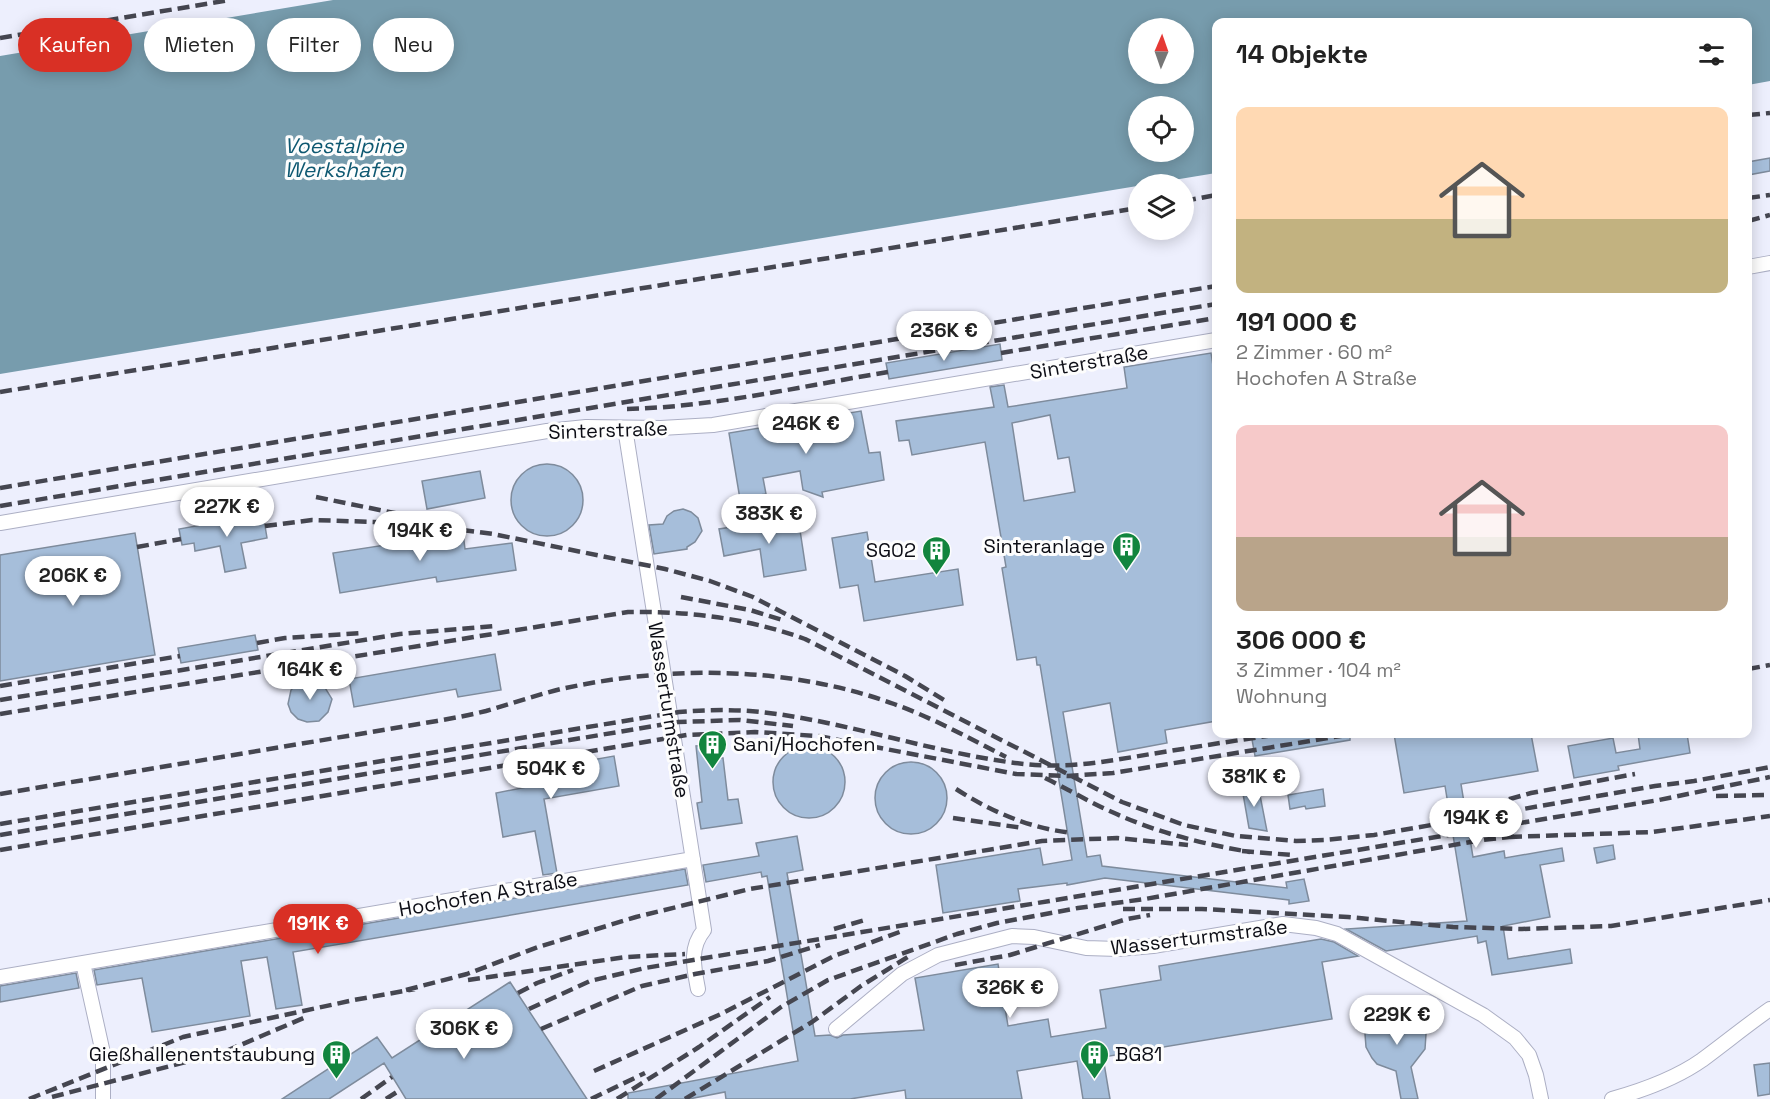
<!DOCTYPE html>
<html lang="de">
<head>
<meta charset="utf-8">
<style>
  :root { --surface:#fff; --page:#f2f2f2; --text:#222; --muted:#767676; --accent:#d93025 }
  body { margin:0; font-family:"Space Grotesk",sans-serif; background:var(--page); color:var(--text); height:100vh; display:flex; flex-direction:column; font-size:22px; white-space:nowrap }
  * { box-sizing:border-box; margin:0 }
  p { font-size:20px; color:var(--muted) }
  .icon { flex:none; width:33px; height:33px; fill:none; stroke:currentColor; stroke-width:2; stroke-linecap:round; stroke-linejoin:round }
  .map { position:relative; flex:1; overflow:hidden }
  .drawer { position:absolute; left:1212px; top:18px; width:540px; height:720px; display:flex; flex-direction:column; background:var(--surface); border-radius:12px; box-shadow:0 3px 15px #0003 }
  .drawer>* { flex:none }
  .guide { position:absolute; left:18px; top:18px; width:570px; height:54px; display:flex; gap:12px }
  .needle { width:39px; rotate:2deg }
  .tools { position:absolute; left:1128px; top:18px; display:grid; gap:12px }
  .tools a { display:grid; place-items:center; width:66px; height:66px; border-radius:50%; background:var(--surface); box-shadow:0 3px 15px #0003; font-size:30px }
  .price { position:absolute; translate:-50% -51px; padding:0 14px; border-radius:21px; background:#fff; color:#222; font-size:20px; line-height:39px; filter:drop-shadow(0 2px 3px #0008) }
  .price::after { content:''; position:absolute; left:50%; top:36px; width:18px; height:14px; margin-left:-9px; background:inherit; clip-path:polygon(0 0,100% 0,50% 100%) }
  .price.active { background:var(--accent); color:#fff }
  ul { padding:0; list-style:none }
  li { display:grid; align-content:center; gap:12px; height:318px; padding:0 24px }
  li span { display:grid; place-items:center; height:186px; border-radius:12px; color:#555 }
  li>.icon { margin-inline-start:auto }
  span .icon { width:108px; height:108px; fill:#fffc; stroke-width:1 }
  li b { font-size:26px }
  h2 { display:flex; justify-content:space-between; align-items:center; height:72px; padding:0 24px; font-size:26px }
  .chip { padding:0 21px; border-radius:27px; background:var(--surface); box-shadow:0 3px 15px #0003; font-size:21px; line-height:54px }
  .chip.active { background:var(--accent); color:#fff }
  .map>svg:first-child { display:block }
  .water { fill:#779cad; fill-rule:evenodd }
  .building { fill:#a6beda; stroke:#7e8b9c; stroke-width:1.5; fill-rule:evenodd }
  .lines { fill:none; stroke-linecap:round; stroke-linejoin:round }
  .minor-casing { stroke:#acafc4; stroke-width:16 }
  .minor { stroke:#fff; stroke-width:14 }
  .rail { stroke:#454650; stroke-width:4.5; stroke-dasharray:12 6; stroke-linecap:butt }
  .labels { text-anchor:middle; stroke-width:6; stroke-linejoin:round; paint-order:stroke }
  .street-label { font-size:20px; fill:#0c0d15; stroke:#fdfdfd }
  .poi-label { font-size:20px; fill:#0c0d15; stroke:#fdfdfd; text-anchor:end }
  .water-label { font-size:21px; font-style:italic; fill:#0e5871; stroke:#fdfdfd }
</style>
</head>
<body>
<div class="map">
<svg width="1770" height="1099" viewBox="0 0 1770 1099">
  <rect width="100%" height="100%" fill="#edeffd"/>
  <path class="water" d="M333 0H1770V81L1748 85V22H1216V173L0 374V56ZM1138 28H1184V74H1138ZM1138 106H1184V152H1138Z"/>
  <path class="building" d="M1770 158V171L1748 175V162Z
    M1000 344 1002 360 889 379 886 363Z
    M1211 353 1214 372H1216V721L1165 730 1167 743 1118 752 1110 703 1063 712 1087 857 1100 855 1102 866 1287 888 1286 882 1304 879 1309 901 1289 904V900L1105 878 1067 885V883L1018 889 1020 901 943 913 936 865 1040 848 1043 865 1072 860 1040 665H1037L1036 657 1017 660 1002 568 1006 567 985 442 912 455 909 440 899 441 896 421 994 407 990 387 1004 385 1008 407 1127 388 1124 367ZM1050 415 1058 459 1069 457 1075 492 1024 501 1012 423Z
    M861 411 869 453 880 452 884 480 822 492 823 497 803 490 800 471 763 478 766 494 740 499 729 433Z
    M511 500a36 36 0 1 1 72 0a36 36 0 1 1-72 0Z
    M480 471 485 498 427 509 422 481Z
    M683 509 691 512 698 518 702 531 695 542 687 547V549L654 554 649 525 663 524 667 516 674 511Z
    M263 514 267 538 241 543 246 568 225 572 220 546 195 551 194 543 182 545 179 529Z
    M798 517 806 570 764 577 760 549 724 556 719 529Z
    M867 532 875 582 958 569 963 605 864 621 858 585 840 588 832 538Z
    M135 533 155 655 0 681V555Z
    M463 533 465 549 512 543 516 570 437 582 436 577 340 593 333 553Z
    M255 635 258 650 181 663 178 648Z
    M495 654 501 690 458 697 456 689 354 707 349 679Z
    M308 680 316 681 324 686 332 699 328 712 319 721 307 722 298 719 291 712 288 704 291 690 296 685Z
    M1251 734H1350V740L1255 756Z
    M1394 734H1531L1538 771 1461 784 1473 857 1504 851 1505 858 1562 848 1564 861 1540 865 1550 917 1503 926 1508 959 1570 949 1572 963 1492 975 1486 941 1478 943 1477 936 1386 951 1346 929 1467 921 1445 786 1404 793Z
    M1638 734H1687L1690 753 1618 766 1619 770 1574 778 1568 746 1613 738 1616 753 1640 749Z
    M716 744 717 758H723L728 800 738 799 742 823 701 829 697 803 702 802 696 746Z
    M773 782a36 36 0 1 1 72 0a36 36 0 1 1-72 0Z
    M614 756 619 786 544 799 557 873 543 875 535 831 503 837 496 793 527 787 525 772Z
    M875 798a36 36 0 1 1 72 0a36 36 0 1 1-72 0Z
    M1258 785 1267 831 1249 828 1242 788Z
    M1323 789 1325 806 1306 809 1305 806 1290 809 1288 795Z
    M797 836 803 870 787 873 815 1036 830 1035 837 1038 843 1035 924 1030 915 978 998 964 1008 1026 1048 1019 1051 1037 1106 1028 1100 990 1161 980 1159 966 1321 939 1334 942 1358 956 1322 962 1332 1019 1103 1057 1110 1099H1083L1077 1061 1017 1071 1022 1099H906L905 1090 850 1099H726L725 1092 689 1099H628V1093L798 1061 767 876 762 877 761 872 706 882 703 865 759 856 756 843Z
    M1613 845 1615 859 1597 863 1594 848Z
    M685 869 688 885 293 952 302 1005 276 1009 267 957 241 961 250 1016 152 1032 142 978 97 985 94 970Z
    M76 973 79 988 0 1002V986Z
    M510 982 587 1099H406L384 1063 329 1099H282L377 1037 392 1058Z
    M1390 1009 1406 1011 1413 1014 1423 1027 1426 1034 1425 1049 1411 1067 1418 1099H1401L1396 1071 1377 1064 1372 1058 1366 1047 1365 1034 1368 1027 1377 1015Z
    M1770 1063V1094L1758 1096 1754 1065Z"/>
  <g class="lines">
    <defs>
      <path id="minor" d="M1748 267 1770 263
        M625 428 704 930C689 948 694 968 698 989
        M0 523 547 431 586 427 661 428 713 425 1216 340
        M83 963 103 1053V1099
        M0 977 693 859
        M836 1029 902 974 938 955 1012 936 1034 937 1086 948 1118 949 1153 946 1283 924 1316 928 1337 934 1483 1015 1515 1038 1529 1055 1536 1075 1541 1099
        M1612 1099C1644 1090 1675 1079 1702 1060 1725 1043 1747 1025 1770 1009"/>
    </defs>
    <use href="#minor" class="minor-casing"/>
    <use href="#minor" class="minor"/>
    <path class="rail" d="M0 38 230 0
      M1748 115 1770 113
      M1748 198 1770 195
      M1184 201 1216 195
      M1748 221 1770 215
      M1001 353 1216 318
      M0 392 1138 208
      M627 409C714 407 802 386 888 372
      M0 488 1216 286
      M316 497 414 517
      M0 506 1216 304
      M265 526 312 520 407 523 440 527 493 534 665 569 710 581 753 597 905 676 944 700
      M137 547 181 539
      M681 597 750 610 786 621
      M257 643 285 638 363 633
      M1748 669 1770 665
      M0 686 180 656
      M0 700 400 634 494 626
      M0 714 628 612C689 611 747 618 805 639L1122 802 1184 825 1236 836 1296 841 1324 840 1374 835 1655 786 1694 781 1770 767
      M1045 778C1068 789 1089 802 1112 812 1155 832 1203 844 1250 852
      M956 789C992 812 1029 828 1072 833
      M0 794 437 721C454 718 470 715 486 711 511 704 536 695 561 689 669 665 790 666 894 704 933 718 969 738 1006 757
      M1716 796 1770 795
      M1457 814 1531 793 1635 774
      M953 818 1023 828
      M0 824 679 712C706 710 733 709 761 712 850 722 935 754 1024 764 1066 769 1110 761 1151 754 1195 747 1238 740 1281 734
      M0 835 678 722 740 720 793 726
      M1510 837 1652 832 1770 816
      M0 850 687 735 755 732 818 736 1016 774 1067 776 1113 773 1353 734
      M1242 851 1292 855
      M1123 909H1202L1348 917 1453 927 1522 929 1611 926 1770 900
      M834 929 865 920
      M955 965 1010 955 1127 919 1150 915
      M468 980 626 957 685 954
      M406 990 467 974 538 947 636 917 750 889 1042 841 1117 838 1188 845
      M518 993 537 983 573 970
      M529 1009 590 981 645 968 1659 800 1770 777
      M541 1029 642 986 695 974 768 961 820 945
      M594 1071 721 1014 834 956 905 930
      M52 1097 224 1052 306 1017
      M29 1099 183 1037 354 1000 415 989
      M361 1099 392 1077
      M386 1099 400 1090
      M591 1099 645 1073
      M617 1099 699 1047 770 997
      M656 1099 781 1007 828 980 957 934 997 923 1078 908 1145 899 1482 840 1518 836
      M685 1099 812 1022 861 986 911 955"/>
  </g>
  <defs>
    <symbol id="building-pin" viewBox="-11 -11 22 30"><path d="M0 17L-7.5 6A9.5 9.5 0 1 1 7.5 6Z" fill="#12853e" stroke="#fdfdfd"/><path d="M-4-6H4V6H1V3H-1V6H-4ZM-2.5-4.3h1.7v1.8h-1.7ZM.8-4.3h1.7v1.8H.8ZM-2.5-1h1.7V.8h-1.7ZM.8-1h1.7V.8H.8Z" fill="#fff"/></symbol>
  </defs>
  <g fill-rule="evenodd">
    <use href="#building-pin" x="1110" y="530" width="33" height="45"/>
    <use href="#building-pin" x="920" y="534" width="33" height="45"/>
    <use href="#building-pin" x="696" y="728" width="33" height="45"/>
    <use href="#building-pin" x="320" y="1038" width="33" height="45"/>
    <use href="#building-pin" x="1078" y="1038" width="33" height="45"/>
  </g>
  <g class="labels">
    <g class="street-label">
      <text transform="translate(1089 362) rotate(-10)" y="7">Sinterstraße</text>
      <text transform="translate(608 430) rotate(-2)" y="7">Sinterstraße</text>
      <text transform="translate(669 710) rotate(81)" y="7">Wasserturmstraße</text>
      <text transform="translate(488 894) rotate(-10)" y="7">Hochofen A Straße</text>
      <text transform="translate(1199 937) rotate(-7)" y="7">Wasserturmstraße</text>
    </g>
    <g class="poi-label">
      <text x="1105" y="553">Sinteranlage</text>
      <text x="916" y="557">SG02</text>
      <text x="733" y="751" text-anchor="start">Sani/Hochofen</text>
      <text x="315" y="1061">Gießhallenentstaubung</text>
      <text x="1115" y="1061" text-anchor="start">BG81</text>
    </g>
    <g class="water-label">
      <text x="344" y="153">Voestalpine<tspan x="344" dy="24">Werkshafen</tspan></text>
    </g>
  </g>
</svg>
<div class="tools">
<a><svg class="needle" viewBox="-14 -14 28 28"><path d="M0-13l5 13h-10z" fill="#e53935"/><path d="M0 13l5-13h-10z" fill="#767676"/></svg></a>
<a><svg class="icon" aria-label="locate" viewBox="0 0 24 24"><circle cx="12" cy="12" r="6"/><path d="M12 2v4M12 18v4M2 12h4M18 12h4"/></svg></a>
<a><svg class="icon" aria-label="layers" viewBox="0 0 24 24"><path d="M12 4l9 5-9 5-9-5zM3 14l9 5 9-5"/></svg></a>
</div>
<b class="price" style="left:944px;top:362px">236K €</b>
<b class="price" style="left:806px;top:455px">246K €</b>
<b class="price" style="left:227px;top:538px">227K €</b>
<b class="price" style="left:769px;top:545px">383K €</b>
<b class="price" style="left:420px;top:562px">194K €</b>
<b class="price" style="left:73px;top:607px">206K €</b>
<b class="price" style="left:310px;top:701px">164K €</b>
<b class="price" style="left:551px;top:800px">504K €</b>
<b class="price" style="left:1254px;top:808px">381K €</b>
<b class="price" style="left:1476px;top:849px">194K €</b>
<b class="price active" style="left:318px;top:955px">191K €</b>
<b class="price" style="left:1010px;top:1019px">326K €</b>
<b class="price" style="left:1397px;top:1046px">229K €</b>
<b class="price" style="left:464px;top:1060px">306K €</b>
<div class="guide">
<a class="chip active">Kaufen</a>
<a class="chip">Mieten</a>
<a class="chip">Filter</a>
<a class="chip">Neu</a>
</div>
<section class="drawer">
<h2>14 Objekte<svg class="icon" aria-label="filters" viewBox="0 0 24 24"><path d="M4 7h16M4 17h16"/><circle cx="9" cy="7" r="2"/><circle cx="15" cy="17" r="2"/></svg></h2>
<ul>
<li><span style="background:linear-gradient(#ffd9b3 60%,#c2b280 0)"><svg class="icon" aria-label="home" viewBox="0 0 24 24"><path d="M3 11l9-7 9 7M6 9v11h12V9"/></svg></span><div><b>191 000 €</b><p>2 Zimmer · 60 m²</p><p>Hochofen A Straße</p></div></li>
<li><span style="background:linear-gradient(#f6c9c9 60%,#b9a48a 0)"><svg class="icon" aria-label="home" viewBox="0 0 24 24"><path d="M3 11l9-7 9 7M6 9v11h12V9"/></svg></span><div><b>306 000 €</b><p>3 Zimmer · 104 m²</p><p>Wohnung</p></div></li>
</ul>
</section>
</div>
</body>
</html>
